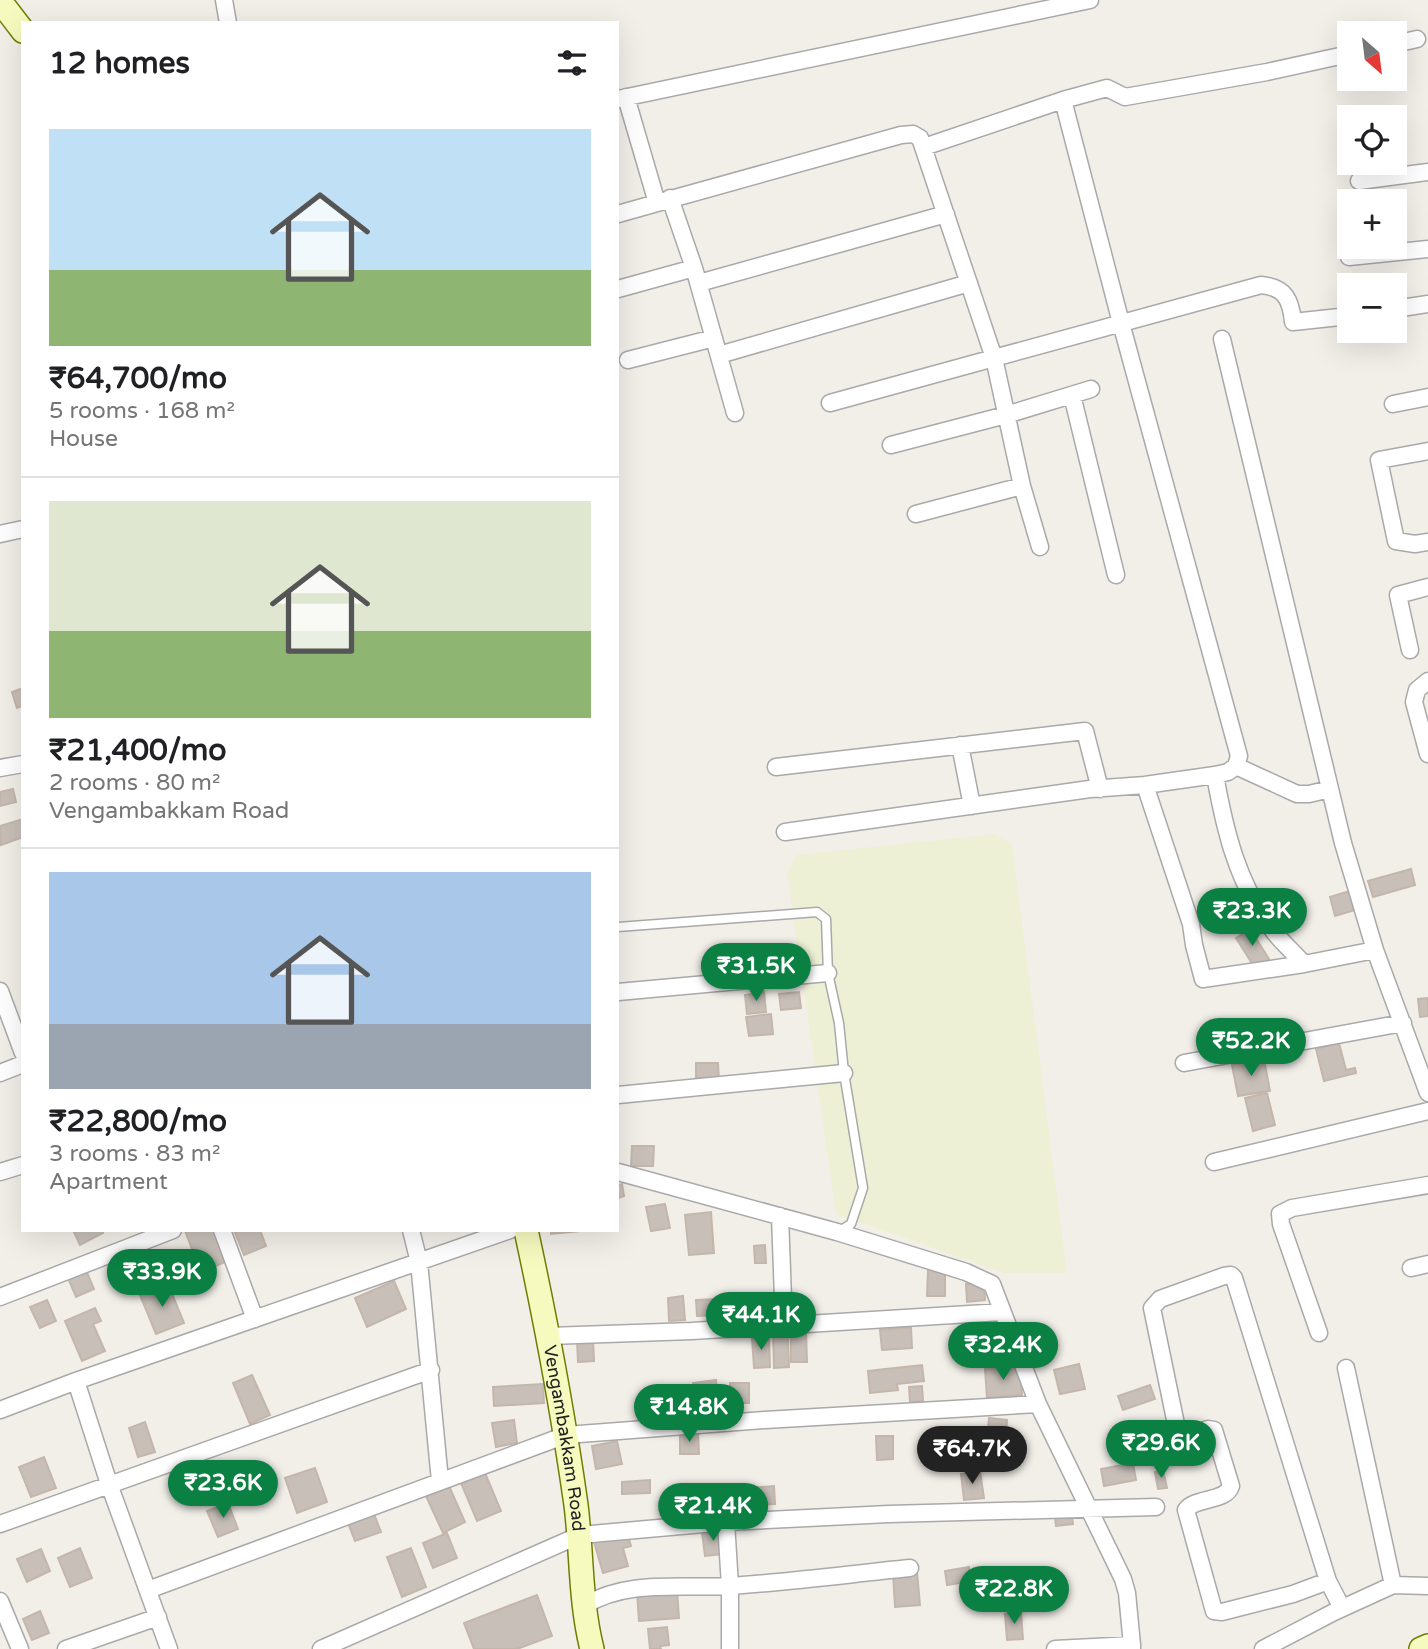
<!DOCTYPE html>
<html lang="en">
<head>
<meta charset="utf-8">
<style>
  :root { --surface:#fff; --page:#f6f6f6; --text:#202124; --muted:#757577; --line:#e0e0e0; --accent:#0b8043 }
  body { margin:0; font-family:"Varela Round",sans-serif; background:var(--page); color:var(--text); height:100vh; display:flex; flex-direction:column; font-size:26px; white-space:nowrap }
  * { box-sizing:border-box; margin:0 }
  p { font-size:23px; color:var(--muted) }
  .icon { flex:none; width:38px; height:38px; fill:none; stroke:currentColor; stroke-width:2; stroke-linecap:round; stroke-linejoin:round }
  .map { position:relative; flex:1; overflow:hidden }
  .sheet { position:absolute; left:21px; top:21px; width:598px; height:1211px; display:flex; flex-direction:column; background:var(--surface); border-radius:0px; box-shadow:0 7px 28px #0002 }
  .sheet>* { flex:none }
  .needle { width:46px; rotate:152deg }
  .buttons { position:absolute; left:1337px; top:21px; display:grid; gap:14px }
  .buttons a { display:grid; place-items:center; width:70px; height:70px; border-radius:0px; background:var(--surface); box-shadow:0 7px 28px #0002; font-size:35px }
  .price { position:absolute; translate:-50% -60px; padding:0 16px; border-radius:24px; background:var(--accent); color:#fff; font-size:23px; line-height:46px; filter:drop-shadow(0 2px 4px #0008) }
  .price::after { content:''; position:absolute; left:50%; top:42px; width:21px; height:16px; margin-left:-10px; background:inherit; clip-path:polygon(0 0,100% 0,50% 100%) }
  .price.selected { background:#222; color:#fff }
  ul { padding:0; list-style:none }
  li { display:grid; align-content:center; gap:14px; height:371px; padding:0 28px }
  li+li { border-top:2px solid var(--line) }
  li span { display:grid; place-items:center; height:217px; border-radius:0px; color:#555 }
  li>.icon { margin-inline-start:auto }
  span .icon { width:126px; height:126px; fill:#fffc; stroke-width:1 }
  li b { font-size:30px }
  h2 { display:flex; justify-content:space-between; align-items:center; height:84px; padding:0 28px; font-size:30px }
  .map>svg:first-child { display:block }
  .farmland { fill:#eef0d5 }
  .building { fill:#c7bfb8; stroke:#c4b6ab; stroke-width:2 }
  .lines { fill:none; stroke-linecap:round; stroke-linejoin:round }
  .service-casing { stroke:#a9a9a9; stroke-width:11 }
  .minor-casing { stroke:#a9a9a9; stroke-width:19 }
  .secondary-casing { stroke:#707d05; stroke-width:26 }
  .service { stroke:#fff; stroke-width:8 }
  .minor { stroke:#fff; stroke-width:16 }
  .secondary { stroke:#f7fabf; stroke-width:23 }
  .labels { text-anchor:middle; stroke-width:5; stroke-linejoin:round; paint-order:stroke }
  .street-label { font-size:18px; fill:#222; stroke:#fff }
</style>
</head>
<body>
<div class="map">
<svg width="1428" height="1649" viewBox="0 0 1428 1649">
  <rect width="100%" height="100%" fill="#f2efe9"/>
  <path class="farmland" d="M995 834 1012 844 1067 1273H1004L836 1214 787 873 796 855Z"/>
  <path class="building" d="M23 688V706L17 708 12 692Z
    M13 789 16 802 0 806V792Z
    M23 819V837L1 845 0 826Z
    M1411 869 1415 885 1373 897 1368 881Z
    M1353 890 1358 909 1335 916 1330 897Z
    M1250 929 1269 959 1255 968 1236 938Z
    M764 992 766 1012 747 1014 745 995Z
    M799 992 801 1008 781 1010 779 994Z
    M1428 998V1016L1420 1017 1418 999Z
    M771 1014 773 1034 749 1036 746 1017Z
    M1339 1043 1346 1070 1355 1068 1356 1073 1324 1081 1316 1049Z
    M1264 1059 1270 1091 1238 1096 1232 1065Z
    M696 1063H718L719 1080 696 1081Z
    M1267 1093 1275 1125 1253 1131 1245 1098Z
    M632 1146H654L653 1166H631Z
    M622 1184 624 1196 618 1198V1185Z
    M665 1204 670 1228 651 1231 646 1207Z
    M711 1212 714 1253 689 1255 685 1215Z
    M73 1230H102L103 1233 80 1245Z
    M216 1230 228 1261 201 1272 185 1231Z
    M234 1230H260L266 1246 244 1255Z
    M551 1230H591L551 1234Z
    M765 1245 766 1263H755L754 1246Z
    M86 1270 94 1289 76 1297 68 1278Z
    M928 1270 945 1271V1296H927Z
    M394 1281 406 1309 367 1327 355 1298Z
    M984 1283 985 1300 967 1302 966 1284Z
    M168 1284 184 1323 156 1334 140 1295Z
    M683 1296 685 1320 669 1321 668 1298Z
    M727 1298H743L742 1318H726Z
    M717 1299 718 1315 697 1316 696 1300Z
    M47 1300 56 1321 40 1328 30 1307Z
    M95 1308 101 1321 93 1324 105 1351 82 1361 65 1321Z
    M911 1327 912 1348 882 1350 880 1330Z
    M806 1331 807 1362H791V1332Z
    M773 1335H788L789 1367 774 1368Z
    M769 1336 770 1367 754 1368 752 1337Z
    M593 1339 594 1361 578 1362 577 1340Z
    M1079 1364 1085 1389 1060 1394 1054 1370Z
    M922 1365 924 1381 897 1384 898 1390 870 1393 868 1371Z
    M1020 1367 1022 1395 987 1398 985 1369Z
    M252 1375 270 1415 250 1424 233 1383Z
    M716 1380 717 1392 694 1394 693 1383Z
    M730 1383H749V1403H730Z
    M543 1384 544 1403 494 1406 493 1387Z
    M1150 1385 1155 1399 1123 1410 1118 1396Z
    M922 1386 923 1401 910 1402 909 1387Z
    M989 1418 1007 1420 1005 1450 986 1448Z
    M514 1420 517 1443 496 1447 492 1423Z
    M145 1422 155 1452 138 1457 129 1428Z
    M680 1433H698L699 1454H680Z
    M876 1436H893V1459L877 1460Z
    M617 1441 622 1464 596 1469 592 1446Z
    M44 1457 56 1488 31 1497 19 1467Z
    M1133 1463 1136 1480 1104 1486 1101 1469Z
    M315 1468 327 1502 297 1513 285 1478Z
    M1163 1470 1167 1488 1158 1489 1155 1472Z
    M980 1471 984 1498 964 1500 961 1474Z
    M485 1473 501 1511 477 1521 461 1483Z
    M650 1480V1493L622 1494V1482Z
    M449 1486 465 1522 443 1533 426 1496Z
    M774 1486 775 1504 751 1505 750 1488Z
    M228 1503 238 1529 218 1537 207 1511Z
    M374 1514 381 1532 355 1541 348 1523Z
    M1072 1516 1073 1524 1056 1526 1055 1518Z
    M721 1531 723 1554 705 1556 702 1533Z
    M447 1533 457 1558 433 1568 423 1543Z
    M627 1533 631 1546 623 1548 628 1566 603 1573 594 1542Z
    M80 1548 92 1578 70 1587 58 1558Z
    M411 1548 426 1587 402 1597 387 1557Z
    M41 1549 50 1571 27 1582 17 1559Z
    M969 1567 971 1581 947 1585 945 1571Z
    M917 1572 920 1605 895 1607 893 1573Z
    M677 1591 679 1618 639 1621 637 1593Z
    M537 1595 552 1636 517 1649H474L464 1623Z
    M40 1611 49 1633 32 1640 23 1619Z
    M1021 1613 1023 1639 1007 1640 1005 1614Z
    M667 1627 669 1645 660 1646 661 1649H650L648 1629Z"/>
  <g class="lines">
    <defs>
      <path id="service" d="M618 927 817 912 826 919 828 973 839 1023 844 1073 863 1188 851 1224 838 1232"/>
      <path id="minor" d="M224 0 228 23
        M1395 44 1417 39
        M626 97 657 203 901 135 913 134 920 138 994 358 1261 285C1285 287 1291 300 1293 322L1349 316
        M618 99 1090 0
        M1063 100 1107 88 1125 97 1267 72 1349 54
        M1359 181 1428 172
        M670 198 694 268 735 413
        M618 214 657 203
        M1349 257 1428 249
        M699 283 946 214
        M618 289 694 268
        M1395 309 1428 304
        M1222 339 1343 843 1375 950 1428 1093
        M719 355 969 283
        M628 360 714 338
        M1072 395 1116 575
        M830 403 994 358 1022 486 1040 547
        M1393 404 1428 397
        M891 445 1006 415 1091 389
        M1428 451 1379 460 1396 541 1415 544 1428 542
        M916 514 1022 486
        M0 534 23 529
        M1410 650 1398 595 1428 587
        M1428 681 1417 690 1414 702 1428 754
        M960 745 972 806
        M1236 766 1297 794H1309L1330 789
        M776 767 1085 731 1100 789
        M0 768 23 764
        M1215 775C1225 832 1238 885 1274 932 1283 943 1294 953 1304 964
        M1145 785 1191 924 1194 945 1203 979 1304 964 1375 950
        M785 832 1090 789 1145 785 1215 775 1228 772 1236 766 1239 756 1121 323 1063 100 924 147
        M0 991 23 1053
        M618 992 828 973
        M1184 1063 1403 1023
        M0 1073 23 1064
        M618 1095 844 1073
        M1214 1162 1428 1111
        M0 1172 23 1165
        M618 1172 837 1232 966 1272 992 1284 1038 1404 1123 1579 1127 1593 1132 1645
        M780 1216 784 1326
        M222 1230 255 1319
        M411 1230 419 1262 440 1481
        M1411 1268 1428 1264
        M0 1297 173 1230
        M1319 1333 1281 1224 1280 1214 1292 1208 1428 1185
        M549 1336 692 1331 1002 1312
        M1346 1368 1393 1585
        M76 1381 109 1484 169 1649
        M0 1410 76 1381 510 1230
        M726 1522 730 1586V1649
        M0 1524 431 1370
        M1328 1581 1293 1594 1222 1612 1214 1611 1186 1510C1195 1497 1226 1502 1231 1486L1214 1430 1208 1429 1184 1436 1177 1429 1152 1308 1160 1299 1224 1276 1231 1275 1234 1278 1328 1581 1342 1608
        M148 1590 566 1435 765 1420 1038 1404
        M0 1601 20 1649
        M584 1606C626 1579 682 1589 730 1586 790 1582 850 1574 910 1568
        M66 1649 158 1617
        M321 1649 580 1535 726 1522 889 1514 1156 1507
        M1055 1649 1132 1645V1649
        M1263 1649 1334 1612 1393 1585 1428 1586"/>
      <g id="secondary">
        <path d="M0 1 23 31"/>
        <path id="s1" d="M526 1230C546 1322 563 1413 576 1505 582 1553 580 1602 592 1649"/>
        <path d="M1421 1649 1428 1646"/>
      </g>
    </defs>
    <use href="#service" class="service-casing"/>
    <use href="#minor" class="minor-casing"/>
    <use href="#secondary" class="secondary-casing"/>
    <use href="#service" class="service"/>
    <use href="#minor" class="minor"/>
    <use href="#secondary" class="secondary"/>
  </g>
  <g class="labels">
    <g class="street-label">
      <text dy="6" stroke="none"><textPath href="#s1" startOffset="212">Vengambakkam Road</textPath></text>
    </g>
  </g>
</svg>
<div class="buttons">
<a><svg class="needle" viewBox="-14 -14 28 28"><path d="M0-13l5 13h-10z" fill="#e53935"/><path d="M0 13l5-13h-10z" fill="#757577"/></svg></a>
<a><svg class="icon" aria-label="locate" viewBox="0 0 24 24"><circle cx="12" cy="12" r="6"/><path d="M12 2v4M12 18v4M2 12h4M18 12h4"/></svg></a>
<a>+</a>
<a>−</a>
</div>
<b class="price" style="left:1252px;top:948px">₹23.3K</b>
<b class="price" style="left:756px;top:1003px">₹31.5K</b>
<b class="price" style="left:1251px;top:1078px">₹52.2K</b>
<b class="price" style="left:162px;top:1309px">₹33.9K</b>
<b class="price" style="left:761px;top:1352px">₹44.1K</b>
<b class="price" style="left:1003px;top:1382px">₹32.4K</b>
<b class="price" style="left:689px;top:1444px">₹14.8K</b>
<b class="price" style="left:1161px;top:1480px">₹29.6K</b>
<b class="price selected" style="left:972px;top:1486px">₹64.7K</b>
<b class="price" style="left:223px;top:1520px">₹23.6K</b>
<b class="price" style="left:713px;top:1543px">₹21.4K</b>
<b class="price" style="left:1014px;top:1626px">₹22.8K</b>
<section class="sheet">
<h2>12 homes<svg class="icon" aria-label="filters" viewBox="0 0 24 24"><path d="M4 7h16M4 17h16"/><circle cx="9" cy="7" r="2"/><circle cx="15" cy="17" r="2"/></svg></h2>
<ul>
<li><span style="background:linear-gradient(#bfe0f5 65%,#8fb573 0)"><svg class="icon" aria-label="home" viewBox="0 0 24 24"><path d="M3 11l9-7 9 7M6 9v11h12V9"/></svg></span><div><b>₹64,700/mo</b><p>5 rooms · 168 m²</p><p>House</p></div></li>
<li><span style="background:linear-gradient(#dfe7d0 60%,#8fb573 0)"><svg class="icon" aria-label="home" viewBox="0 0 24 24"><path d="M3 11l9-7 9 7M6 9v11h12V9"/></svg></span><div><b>₹21,400/mo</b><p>2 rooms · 80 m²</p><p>Vengambakkam Road</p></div></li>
<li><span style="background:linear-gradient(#a9c7e8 70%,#9aa5b1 0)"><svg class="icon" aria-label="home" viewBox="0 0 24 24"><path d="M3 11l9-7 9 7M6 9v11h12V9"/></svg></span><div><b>₹22,800/mo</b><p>3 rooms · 83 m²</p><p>Apartment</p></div></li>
</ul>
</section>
</div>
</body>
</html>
